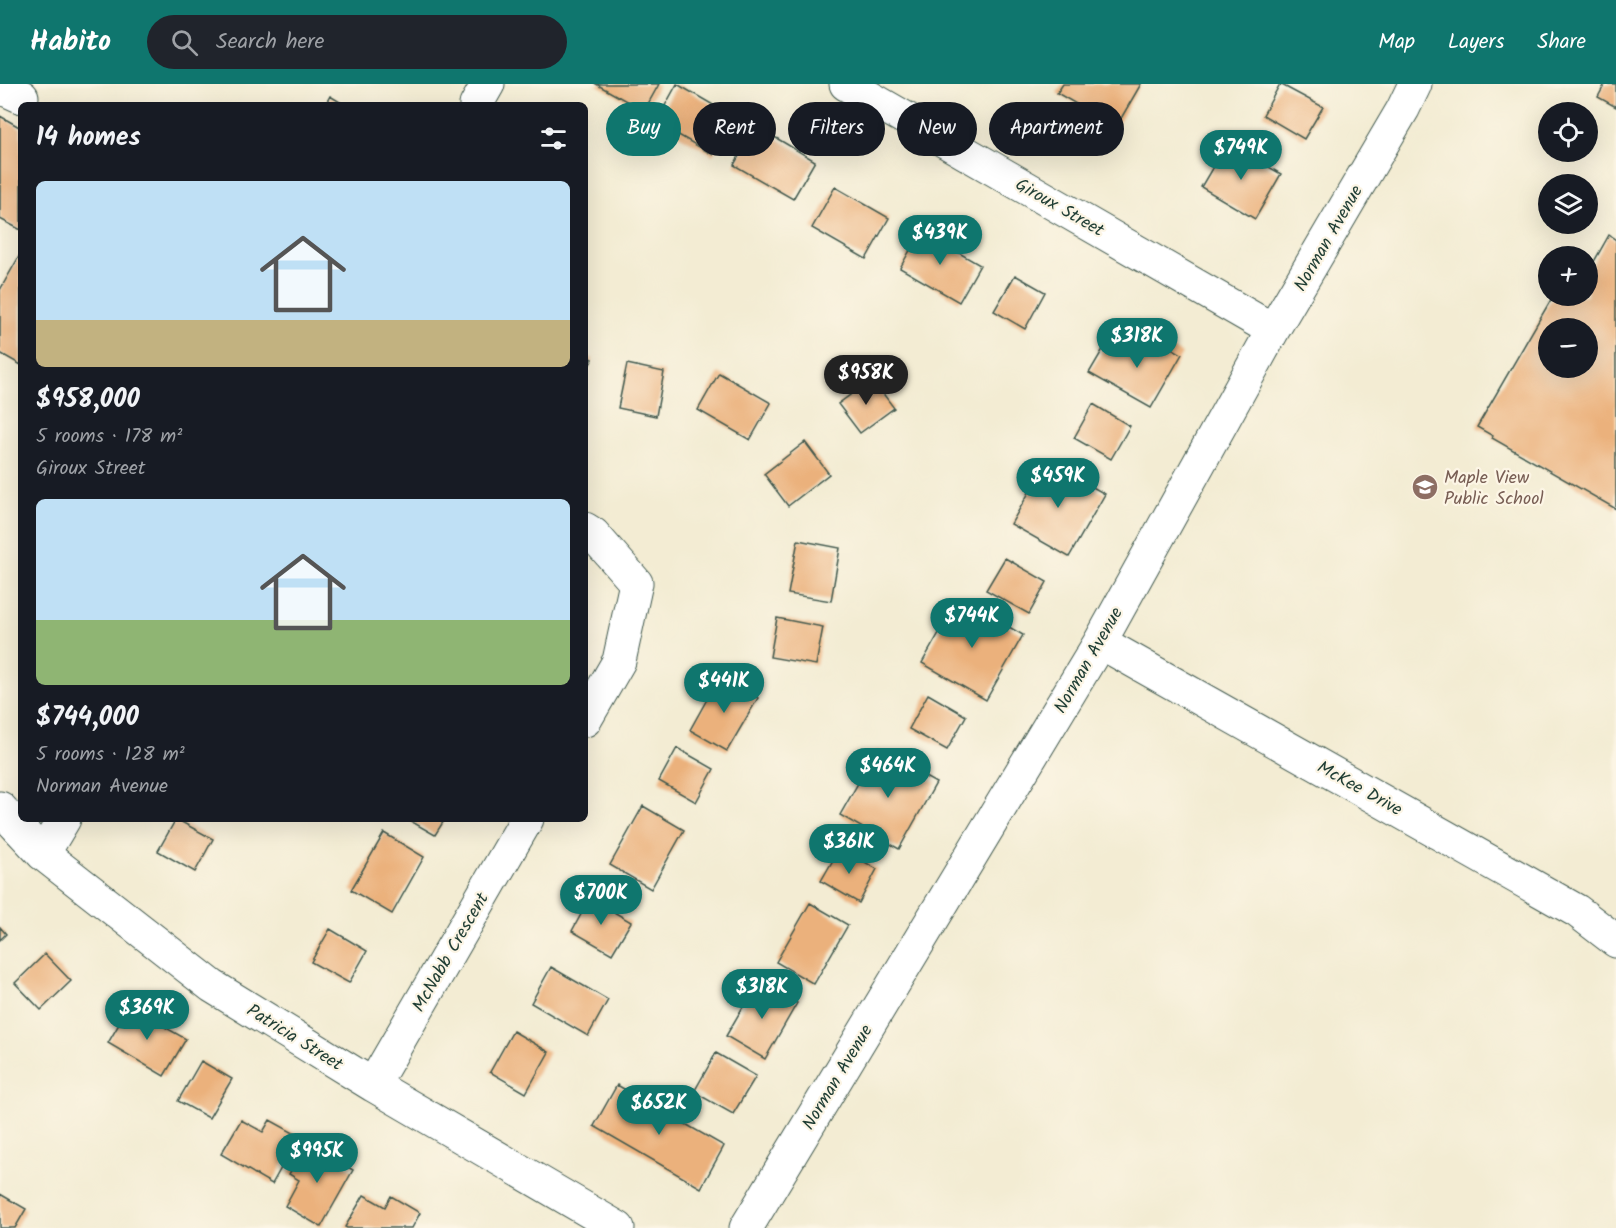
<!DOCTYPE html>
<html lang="en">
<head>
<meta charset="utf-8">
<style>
  :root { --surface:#171b24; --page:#20242c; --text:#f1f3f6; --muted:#9ea1a6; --accent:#0f766e }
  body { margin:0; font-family:Kalam,sans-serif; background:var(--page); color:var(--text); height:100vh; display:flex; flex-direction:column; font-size:22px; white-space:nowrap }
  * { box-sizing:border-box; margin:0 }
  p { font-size:20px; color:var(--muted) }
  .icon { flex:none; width:33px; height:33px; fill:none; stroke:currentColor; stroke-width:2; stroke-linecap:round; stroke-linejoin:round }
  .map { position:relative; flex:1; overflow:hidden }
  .details { position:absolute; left:18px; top:18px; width:570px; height:720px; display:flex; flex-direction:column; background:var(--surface); border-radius:9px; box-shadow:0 6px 24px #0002 }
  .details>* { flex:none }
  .top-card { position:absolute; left:606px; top:18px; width:570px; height:54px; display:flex; gap:12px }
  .buttons { position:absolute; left:1538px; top:18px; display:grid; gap:12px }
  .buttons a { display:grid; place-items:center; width:60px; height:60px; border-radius:50%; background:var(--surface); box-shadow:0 6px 24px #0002; font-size:30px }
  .price { position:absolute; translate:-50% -51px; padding:0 14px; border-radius:21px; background:var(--accent); color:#fff; font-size:20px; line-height:39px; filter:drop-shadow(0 2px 3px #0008) }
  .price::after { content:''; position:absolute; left:50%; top:36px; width:18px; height:14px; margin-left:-9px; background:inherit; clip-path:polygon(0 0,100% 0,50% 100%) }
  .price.selected { background:#222; color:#fff }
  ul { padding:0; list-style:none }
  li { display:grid; align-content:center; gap:12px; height:318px; padding:0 18px }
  li span { display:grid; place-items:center; height:186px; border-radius:9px; color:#555 }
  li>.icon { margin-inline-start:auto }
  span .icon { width:108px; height:108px; fill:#fffc; stroke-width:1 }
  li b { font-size:26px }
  h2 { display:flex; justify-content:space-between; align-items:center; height:72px; padding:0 18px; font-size:26px }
  .chip { padding:0 21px; border-radius:27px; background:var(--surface); box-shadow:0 6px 24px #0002; font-size:21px; line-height:54px }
  .chip.selected { background:var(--accent); color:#fff }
  header { display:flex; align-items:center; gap:36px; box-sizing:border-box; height:84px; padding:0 30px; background:var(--accent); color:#fff }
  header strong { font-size:28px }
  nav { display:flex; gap:33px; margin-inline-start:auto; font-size:21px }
  .search { width:420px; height:54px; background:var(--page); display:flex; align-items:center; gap:15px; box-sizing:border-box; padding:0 21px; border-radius:33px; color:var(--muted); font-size:22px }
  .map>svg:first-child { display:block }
  .building { fill:#ebb17b; fill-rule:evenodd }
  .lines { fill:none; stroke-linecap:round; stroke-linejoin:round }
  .minor-casing { stroke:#3f574c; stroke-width:35 }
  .minor { stroke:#fff; stroke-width:33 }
  .labels { text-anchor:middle; stroke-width:4.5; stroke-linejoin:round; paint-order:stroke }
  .street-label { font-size:18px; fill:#1f3d34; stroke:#fcf5e5 }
  .education-label { font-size:18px; fill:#785e54; stroke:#fcf5e5; text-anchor:start }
</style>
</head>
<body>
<header>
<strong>Habito</strong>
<div class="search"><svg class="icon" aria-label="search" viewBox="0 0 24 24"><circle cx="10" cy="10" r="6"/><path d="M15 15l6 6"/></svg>Search here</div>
<nav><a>Map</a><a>Layers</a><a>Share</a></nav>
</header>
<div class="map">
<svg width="1616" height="1144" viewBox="0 0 1616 1144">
  <rect width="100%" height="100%" fill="#fcf5e5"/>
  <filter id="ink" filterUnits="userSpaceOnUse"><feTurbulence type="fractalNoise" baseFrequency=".0167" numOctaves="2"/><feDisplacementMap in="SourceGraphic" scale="12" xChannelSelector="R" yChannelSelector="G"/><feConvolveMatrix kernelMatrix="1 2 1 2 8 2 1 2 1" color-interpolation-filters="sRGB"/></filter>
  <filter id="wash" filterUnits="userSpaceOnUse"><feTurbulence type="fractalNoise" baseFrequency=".008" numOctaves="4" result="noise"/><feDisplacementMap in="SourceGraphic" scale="24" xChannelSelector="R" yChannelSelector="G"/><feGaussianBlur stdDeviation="1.35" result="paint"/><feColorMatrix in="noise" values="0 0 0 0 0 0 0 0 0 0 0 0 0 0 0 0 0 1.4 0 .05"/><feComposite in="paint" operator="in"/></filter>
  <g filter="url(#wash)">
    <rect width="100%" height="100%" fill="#f3ecd3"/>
    <g id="blocks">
      <path class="building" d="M596 0H659L644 27Z
        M677 0 734 33 713 71 656 38Z
        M1063 0H1141L1116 43 1057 9Z
        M1280 0 1323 23 1304 55 1263 31Z
        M1605 0H1616V23L1598 13Z
        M330 12 345 21H325Z
        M0 32 21 44V146L0 135Z
        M756 42 815 77 793 115 734 81Z
        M1227 59 1281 90 1255 135 1201 103Z
        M835 103 889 134 866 175 812 144Z
        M921 147 980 181 959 218 900 184Z
        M1609 151 1616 156V425L1492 354 1493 352 1477 343 1553 212H1568L1573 214 1574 212H1587V190ZM1548 244H1587V284H1548Z
        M21 169V281L0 269V206Z
        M1015 191 1045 208 1025 245 994 227Z
        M1147 250 1182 270 1151 324 1089 289 1109 255 1135 270Z
        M585 271 593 275 585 288Z
        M627 280 664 288 656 332 618 324Z
        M719 289 771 319 750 356 698 326Z
        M872 295 894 324 860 349 838 320Z
        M1093 320 1130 342 1111 375 1074 354Z
        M805 358 829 390 788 422 764 390Z
        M1047 377 1105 410 1069 473 1011 440Z
        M798 456 840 464 831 517 788 510Z
        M1005 474 1047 498 1029 530 986 506Z
        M959 514 1023 551 986 616 922 579Z
        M777 534 823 543 816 581 770 573Z
        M720 592 758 614 727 667 690 646Z
        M928 610 966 632 947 666 909 645Z
        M677 664 714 685 696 718 659 697Z
        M877 666 936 699 899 765 840 731Z
        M643 722 684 746 651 805 610 781Z
        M176 735 213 755 195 788 158 767Z
        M407 735H445L435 751Z
        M384 749 424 773 392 830 351 806Z
        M840 764 877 785 859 819 821 797Z
        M590 814 631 838 612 870 572 847Z
        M810 819 848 841 814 900 776 878Z
        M0 843 6 850 0 856Z
        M330 845 367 867 349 899 311 878Z
        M45 870 71 897 41 926 15 899Z
        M551 883 608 916 588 952 531 919Z
        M758 897 797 919 765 975 726 952Z
        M129 923 186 955 164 992 108 959Z
        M513 947 549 968 526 1009 490 988Z
        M716 969 756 992 733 1030 694 1008Z
        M201 977 232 995 209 1034 178 1017Z
        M617 1001 724 1062 701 1104 594 1042Z
        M241 1036 263 1048 270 1036 299 1052 272 1100 221 1070Z
        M307 1059 353 1086 321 1143 285 1122 299 1096 289 1090Z
        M0 1110 26 1125 15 1144H0Z
        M364 1111 385 1123 391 1112 420 1129 412 1144H347L345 1143Z"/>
    </g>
  </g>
  <g filter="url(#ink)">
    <use href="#blocks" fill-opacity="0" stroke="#3f574c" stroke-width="1.5"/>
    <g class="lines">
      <defs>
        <path id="minor" d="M846 0 1273 246
          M0 3 22 13
          M476 21 488 0
          M585 445 593 450 636 499 619 577 585 636
          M1100 558 1577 827 1616 857
          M0 724 43 770 212 902 373 1001 618 1144
          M43 770 64 735
          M373 1001 527 735
          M746 1144 1100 558 1273 246 1403 25 1415 0"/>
      </defs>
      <use href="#minor" class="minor-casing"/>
      <use href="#minor" class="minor"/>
    </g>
  </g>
  <defs>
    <symbol id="school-disc" viewBox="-11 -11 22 22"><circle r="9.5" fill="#8d6e63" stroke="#fcf5e5"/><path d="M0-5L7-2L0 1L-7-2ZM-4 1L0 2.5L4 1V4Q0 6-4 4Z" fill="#fff"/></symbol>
  </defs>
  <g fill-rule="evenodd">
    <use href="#school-disc" x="1410" y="388" width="30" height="30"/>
  </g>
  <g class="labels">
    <g class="street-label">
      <text transform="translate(1060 123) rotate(30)" y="6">Giroux Street</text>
      <text transform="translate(1328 154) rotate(-60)" y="6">Norman Avenue</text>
      <text transform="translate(1088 576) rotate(-60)" y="6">Norman Avenue</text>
      <text transform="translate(1360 704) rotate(29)" y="6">McKee Drive</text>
      <text transform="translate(450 868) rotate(-60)" y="6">McNabb Crescent</text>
      <text transform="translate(295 953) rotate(32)" y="6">Patricia Street</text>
      <text transform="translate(837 993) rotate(-59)" y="6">Norman Avenue</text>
    </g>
    <g class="education-label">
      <text x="1444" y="399">Maple View<tspan x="1444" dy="21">Public School</tspan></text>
    </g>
  </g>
</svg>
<div class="buttons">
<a><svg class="icon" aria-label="locate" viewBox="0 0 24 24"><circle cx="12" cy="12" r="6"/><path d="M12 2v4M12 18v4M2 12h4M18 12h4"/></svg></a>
<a><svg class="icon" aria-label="layers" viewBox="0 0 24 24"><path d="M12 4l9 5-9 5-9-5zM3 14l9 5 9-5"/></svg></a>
<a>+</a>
<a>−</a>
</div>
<b class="price" style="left:1241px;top:97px">$749K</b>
<b class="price" style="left:940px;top:182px">$439K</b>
<b class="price" style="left:1137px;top:285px">$318K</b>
<b class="price selected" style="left:866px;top:322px">$958K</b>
<b class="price" style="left:1058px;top:425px">$459K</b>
<b class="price" style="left:972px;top:565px">$744K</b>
<b class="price" style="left:724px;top:630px">$441K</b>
<b class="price" style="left:888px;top:715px">$464K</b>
<b class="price" style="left:849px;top:791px">$361K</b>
<b class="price" style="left:601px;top:842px">$700K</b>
<b class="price" style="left:762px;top:936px">$318K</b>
<b class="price" style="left:147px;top:957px">$369K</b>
<b class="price" style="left:659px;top:1052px">$652K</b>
<b class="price" style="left:317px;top:1100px">$995K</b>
<div class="top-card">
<a class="chip selected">Buy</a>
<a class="chip">Rent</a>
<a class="chip">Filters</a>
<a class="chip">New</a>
<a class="chip">Apartment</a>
</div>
<section class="details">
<h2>14 homes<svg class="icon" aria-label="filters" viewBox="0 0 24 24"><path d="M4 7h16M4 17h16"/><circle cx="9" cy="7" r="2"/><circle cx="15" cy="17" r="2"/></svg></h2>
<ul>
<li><span style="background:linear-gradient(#bfe0f5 75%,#c2b280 0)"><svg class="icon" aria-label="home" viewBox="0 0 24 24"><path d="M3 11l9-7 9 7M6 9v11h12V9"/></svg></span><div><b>$958,000</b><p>5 rooms · 178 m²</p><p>Giroux Street</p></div></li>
<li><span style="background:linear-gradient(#bfe0f5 65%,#8fb573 0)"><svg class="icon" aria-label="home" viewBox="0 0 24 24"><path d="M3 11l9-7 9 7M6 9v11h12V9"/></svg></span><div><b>$744,000</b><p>5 rooms · 128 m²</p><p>Norman Avenue</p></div></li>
</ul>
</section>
</div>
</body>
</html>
